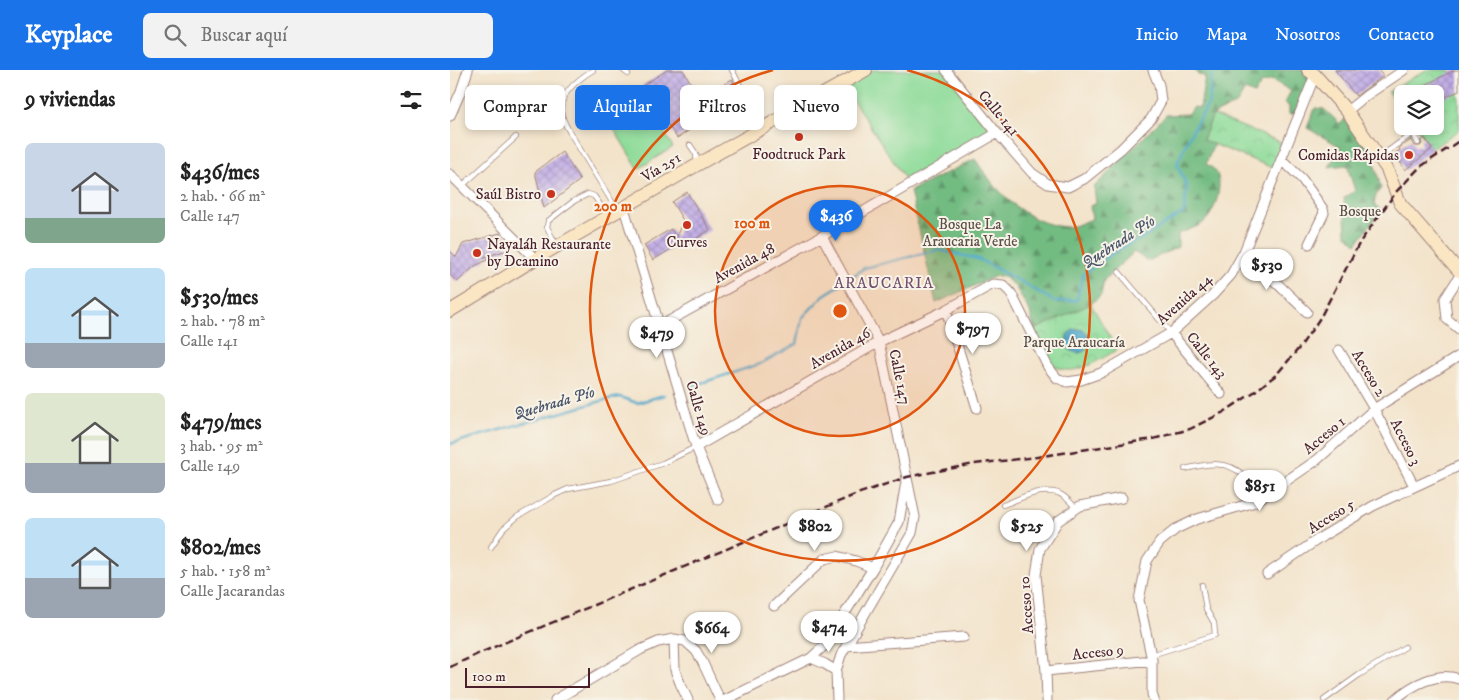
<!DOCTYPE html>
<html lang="es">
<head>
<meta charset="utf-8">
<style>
  :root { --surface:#fff; --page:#f2f2f2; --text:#222; --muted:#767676; --accent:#1a73e8 }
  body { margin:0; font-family:"IM FELL DW Pica",serif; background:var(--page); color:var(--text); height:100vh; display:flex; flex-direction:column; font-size:19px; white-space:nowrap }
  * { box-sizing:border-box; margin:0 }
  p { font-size:16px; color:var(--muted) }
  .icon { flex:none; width:28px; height:28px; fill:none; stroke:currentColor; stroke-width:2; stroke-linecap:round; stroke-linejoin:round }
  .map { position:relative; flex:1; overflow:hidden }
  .side { display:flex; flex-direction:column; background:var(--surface); width:450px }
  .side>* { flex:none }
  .hud { position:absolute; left:15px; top:15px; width:475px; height:45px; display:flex; gap:10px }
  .controls { position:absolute; left:944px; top:15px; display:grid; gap:10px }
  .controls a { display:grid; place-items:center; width:50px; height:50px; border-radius:8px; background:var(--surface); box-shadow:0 2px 8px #0003; font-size:25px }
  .scale { position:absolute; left:15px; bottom:12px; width:125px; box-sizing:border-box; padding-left:5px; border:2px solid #4a1f2b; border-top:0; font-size:14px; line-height:18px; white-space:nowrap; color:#4a1f2b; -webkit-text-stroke:4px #f7f3e8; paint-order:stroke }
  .price { position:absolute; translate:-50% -42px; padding:0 11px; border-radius:18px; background:#fff; color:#222; font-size:16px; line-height:32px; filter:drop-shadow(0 1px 2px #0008) }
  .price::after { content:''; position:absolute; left:50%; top:30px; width:15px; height:11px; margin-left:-8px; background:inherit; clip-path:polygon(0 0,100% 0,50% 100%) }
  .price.on { background:var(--accent); color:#fff }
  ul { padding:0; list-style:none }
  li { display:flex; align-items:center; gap:15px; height:125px; padding:0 25px }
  li span { display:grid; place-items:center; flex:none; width:140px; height:100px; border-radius:8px; color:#555 }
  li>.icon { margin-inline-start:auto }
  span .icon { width:60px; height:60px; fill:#fffc; stroke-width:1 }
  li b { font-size:21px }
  h2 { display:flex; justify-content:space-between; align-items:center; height:60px; padding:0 25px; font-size:21px }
  .pill { padding:0 18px; border-radius:8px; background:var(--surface); box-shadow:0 2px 8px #0003; font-size:18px; line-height:45px }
  .pill.on { background:var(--accent); color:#fff }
  header { display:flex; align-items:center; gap:30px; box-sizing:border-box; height:70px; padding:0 25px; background:var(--accent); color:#fff }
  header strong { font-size:24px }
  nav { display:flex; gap:28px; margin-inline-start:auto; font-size:18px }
  .search { width:350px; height:45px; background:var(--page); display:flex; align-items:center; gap:12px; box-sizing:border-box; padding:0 18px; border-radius:8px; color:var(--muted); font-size:19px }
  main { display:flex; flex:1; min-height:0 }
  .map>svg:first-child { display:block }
  .forest { fill:url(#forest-firs); stroke:#5e6d56 }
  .park { fill:url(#park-crowns); stroke:#6c7d62 }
  .pitch { fill:#8ddb99; stroke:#6c7d62 }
  .water { fill:url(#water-waves); stroke:#4c647b }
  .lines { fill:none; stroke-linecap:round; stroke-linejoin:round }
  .stream { stroke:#4da8cb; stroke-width:2.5 }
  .building { fill:url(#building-cross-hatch) }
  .lane-casing { stroke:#9e817a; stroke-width:6 }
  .street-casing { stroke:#9e817a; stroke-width:11 }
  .secondary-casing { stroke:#9e817a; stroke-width:14 }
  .lane { stroke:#fff; stroke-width:4.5 }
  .street { stroke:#fff; stroke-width:9 }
  .secondary { stroke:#fbe6c4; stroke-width:12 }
  .rail { stroke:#4a1f2b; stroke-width:2.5; stroke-dasharray:8 4; stroke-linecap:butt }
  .ring { fill:none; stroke:#e0560e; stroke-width:2.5 }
  .poi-dot { fill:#c8321e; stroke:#f7f3e8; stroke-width:2 }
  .labels { text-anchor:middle; stroke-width:4; stroke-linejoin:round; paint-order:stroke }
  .street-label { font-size:15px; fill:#4a1f2b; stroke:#f7f3e8 }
  .poi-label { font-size:15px; fill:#4a1f2b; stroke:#f7f3e8 }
  .park-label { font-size:15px; fill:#5b4e46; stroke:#f7f3e8 }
  .water-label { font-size:16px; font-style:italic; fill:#4b566b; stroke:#f7f3e8 }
  .neighbourhood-label { font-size:16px; letter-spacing:1px; fill:#734f6d; stroke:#f7f3e8 }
  .centre { fill:#e0560e; stroke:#f7f3e8; stroke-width:2.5 }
  .ring-label { font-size:15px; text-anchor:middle; font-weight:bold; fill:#e0560e; stroke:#f7f3e8; stroke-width:4; stroke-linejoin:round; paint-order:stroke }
</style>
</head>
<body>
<header>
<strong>Keyplace</strong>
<div class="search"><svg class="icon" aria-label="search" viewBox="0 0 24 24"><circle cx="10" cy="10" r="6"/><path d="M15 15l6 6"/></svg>Buscar aquí</div>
<nav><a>Inicio</a><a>Mapa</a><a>Nosotros</a><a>Contacto</a></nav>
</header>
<main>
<section class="side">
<h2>9 viviendas<svg class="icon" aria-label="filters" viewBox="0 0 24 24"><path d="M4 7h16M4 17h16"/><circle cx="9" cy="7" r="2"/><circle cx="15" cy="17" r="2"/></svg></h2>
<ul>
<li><span style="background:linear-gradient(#c9d6e8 75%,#7fa58c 0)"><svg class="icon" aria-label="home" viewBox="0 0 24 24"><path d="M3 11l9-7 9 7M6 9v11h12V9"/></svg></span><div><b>$436/mes</b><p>2 hab. · 66 m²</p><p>Calle 147</p></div></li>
<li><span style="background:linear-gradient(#bfe0f5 75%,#9aa5b1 0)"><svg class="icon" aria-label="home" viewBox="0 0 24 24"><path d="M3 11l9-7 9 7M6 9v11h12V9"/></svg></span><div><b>$530/mes</b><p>2 hab. · 78 m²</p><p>Calle 141</p></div></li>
<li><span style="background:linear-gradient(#dfe7d0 70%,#9aa5b1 0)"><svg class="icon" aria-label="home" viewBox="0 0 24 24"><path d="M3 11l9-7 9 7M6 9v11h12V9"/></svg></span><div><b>$479/mes</b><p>3 hab. · 95 m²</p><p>Calle 149</p></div></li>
<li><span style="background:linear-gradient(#bfe0f5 60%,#9aa5b1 0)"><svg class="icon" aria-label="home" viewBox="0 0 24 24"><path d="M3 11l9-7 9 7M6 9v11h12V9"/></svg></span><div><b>$802/mes</b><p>5 hab. · 158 m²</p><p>Calle Jacarandas</p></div></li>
</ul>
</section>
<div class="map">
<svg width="1009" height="630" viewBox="0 0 1009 630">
  <defs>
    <pattern id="forest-firs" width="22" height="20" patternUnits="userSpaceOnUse" patternTransform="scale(1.25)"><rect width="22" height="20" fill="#72bb81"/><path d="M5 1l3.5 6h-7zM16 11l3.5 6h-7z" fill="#60976a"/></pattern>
    <pattern id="park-crowns" width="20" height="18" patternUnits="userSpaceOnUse" patternTransform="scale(1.25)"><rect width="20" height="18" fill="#8ddb99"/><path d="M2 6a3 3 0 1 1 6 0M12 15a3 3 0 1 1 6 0" fill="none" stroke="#7bbc84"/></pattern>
    <pattern id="water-waves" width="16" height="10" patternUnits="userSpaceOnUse" patternTransform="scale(1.25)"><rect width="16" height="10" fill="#4da8cb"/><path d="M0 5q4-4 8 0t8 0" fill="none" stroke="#4288a5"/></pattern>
    <pattern id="building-cross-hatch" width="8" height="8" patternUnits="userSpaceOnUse" patternTransform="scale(1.25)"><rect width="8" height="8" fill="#bea9e7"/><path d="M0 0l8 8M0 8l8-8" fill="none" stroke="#9c89bb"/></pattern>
  </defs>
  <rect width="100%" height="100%" fill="#f7f3e8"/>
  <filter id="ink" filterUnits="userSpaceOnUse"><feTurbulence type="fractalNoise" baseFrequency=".02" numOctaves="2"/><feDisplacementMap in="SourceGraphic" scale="10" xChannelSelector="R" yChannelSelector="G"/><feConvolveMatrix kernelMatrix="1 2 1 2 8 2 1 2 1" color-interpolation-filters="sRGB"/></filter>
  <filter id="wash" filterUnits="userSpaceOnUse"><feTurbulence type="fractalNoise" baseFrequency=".0096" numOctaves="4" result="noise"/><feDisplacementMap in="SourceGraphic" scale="20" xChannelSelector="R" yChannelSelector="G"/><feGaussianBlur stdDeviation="1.12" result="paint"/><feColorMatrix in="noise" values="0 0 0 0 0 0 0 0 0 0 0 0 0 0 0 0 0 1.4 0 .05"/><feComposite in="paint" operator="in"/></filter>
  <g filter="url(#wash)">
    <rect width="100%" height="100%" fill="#f3e3ca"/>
    <path class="forest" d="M746 0H858L863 3 845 44H839V37L835 32 841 21 822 10 812 13 804 24 795 20 787 33 763 45 753 69 764 74 756 94C760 96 765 99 767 104 773 119 764 147 750 155 744 158 735 161 728 164V177L698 191 684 182 654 210 651 225 641 234 584 260 580 242 565 216 553 206H546L486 233 460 121 525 89C546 121 575 154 616 157 624 157 634 152 642 149L640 136 646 133 644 117 716 45 737 44 744 37 750 38 755 6 748 5Z
      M865 38 874 39 890 54 898 46 929 87 924 92 931 118 926 125 924 134 931 140 906 174 896 164 894 128 905 121 897 95 879 97 891 77 857 58Z"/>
    <path class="park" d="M976 0H999L1009 27V60L982 79 975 68 966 58 959 63 955 56H985V24H952V51L947 42 950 39 938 22Z
      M763 45 833 73 823 98 753 70Z
      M641 234 667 280C648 290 620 312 600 292 594 285 588 269 584 260Z"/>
    <path class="pitch" d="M423 0H495L542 62 455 109 395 18Z
      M192 27 223 77 188 99 158 49Z"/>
    <path class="water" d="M616 271a12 12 0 1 1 24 0a12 12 0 1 1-24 0Z"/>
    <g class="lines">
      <path class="stream" d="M403 206 414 198 488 180 528 189 575 214 605 232 627 230 633 204 663 183 698 165 734 142 737 117 727 94 742 61 759 33 762 0
        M239 317 310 294 347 274 352 248 374 225 390 215
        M0 374 159 329 170 327 187 333 214 325"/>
    </g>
    <g id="blocks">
      <path class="building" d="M217 0H233L251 29 282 9 291 27 227 68 192 16Z
        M885 0H928L933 6 906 26Z
        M1005 0H1009V21L985 32V24H945L960 16 963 21Z
        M975 68 982 79 955 100 945 83 950 80 949 78 961 70 964 76H970L972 74 971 71Z
        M112 82 130 110 94 138 85 102Z
        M237 122 260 160 230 178 228 175 203 190 194 175 221 159 226 168 233 150 222 132Z
        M50 163 58 180 34 187 37 190 25 196 7 212 0 205V181L6 187 13 174Z"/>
    </g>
  </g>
  <g filter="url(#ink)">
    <use href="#blocks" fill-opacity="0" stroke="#9e817a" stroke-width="1"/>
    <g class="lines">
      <defs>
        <path id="lane" d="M143 0C130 8 111 22 111 39 111 47 115 54 119 61L167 140
          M173 0 178 4
          M282 0 311 56
          M240 75 246 84 247 94
          M931 86 963 63 968 73
          M12 116 66 67
          M106 175 97 157 98 151 124 131 138 124 144 126 158 146
          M669 202 721 263
          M735 399C755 394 778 389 794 406 801 413 806 421 811 428
          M553 435C570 429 590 417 608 423 616 426 621 433 627 439
          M41 477 53 459 67 447 105 425 118 419 161 411 213 393 246 377
          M701 585 765 565 764 553 756 539 752 515
          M874 630 909 605 955 577"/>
        <path id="street" d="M496 0 547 63 582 103 598 114 618 117 634 109 671 79 701 49 711 31 709 15 703 0
          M897 41 917 25 954 0
          M0 46 11 21 18 0
          M831 89 852 109 873 139 874 143 859 174
          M0 104 85 189
          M174 138 246 377 268 430
          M372 166 429 272 465 447 462 463 391 585 386 601 387 630
          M794 182 857 242
          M1009 207 995 229 997 249 1009 259
          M496 240 527 338
          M210 256 372 166 547 63
          M721 263 771 324
          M889 280 924 339 964 416
          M246 377 429 272 496 240 543 214 553 215 561 223 598 297 607 308 617 312 631 310 651 303 721 263 763 225 781 205 794 182 865 5
          M817 504 873 466 923 436 1009 396
          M324 536 374 489 387 486 406 491 423 498
          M224 569 225 600 230 613 238 630
          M396 576 514 567
          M361 588 375 594 386 601
          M596 601 702 590
          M105 630 190 580 208 572 224 569 235 571 246 581 252 591 270 630
          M275 630 361 588 376 574 423 498 449 452 456 412
          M597 630 596 601 586 505 590 479 608 451 630 436 672 428
          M704 630 702 624V590L689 530 697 491 710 472 726 459 747 449 802 433 811 428 867 390 924 339 1009 286
          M945 630C961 615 988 601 1009 609"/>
        <path id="secondary" d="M858 0 865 5 897 41 937 99 950 133 1009 201
          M0 241 85 189 247 95 416 0"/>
      </defs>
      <use href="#lane" class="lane-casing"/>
      <use href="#street" class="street-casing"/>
      <use href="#secondary" class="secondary-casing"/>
      <use href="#lane" class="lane"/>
      <use href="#street" class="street"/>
      <use href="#secondary" class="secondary"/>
      <path class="rail" d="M0 597 30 583 407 424 457 407 524 394 587 387 703 369 740 359 774 342 804 322 826 305 850 277 870 248 910 172 946 122 970 97 1009 71"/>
    </g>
  </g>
  <circle cx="390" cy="241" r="125" fill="#e0560e" fill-opacity=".12"/>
  <g class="ring">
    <circle cx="390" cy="241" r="125"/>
    <path d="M457 0A250 250 0 1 1 323 0"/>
  </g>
  <g class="poi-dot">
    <circle cx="349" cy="67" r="5"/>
    <circle cx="959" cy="85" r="5"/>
    <circle cx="101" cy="124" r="5"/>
    <circle cx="237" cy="155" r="5"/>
    <circle cx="27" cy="183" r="5"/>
  </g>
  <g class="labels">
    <g class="street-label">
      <text transform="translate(549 43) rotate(50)" y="5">Calle 141</text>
      <text transform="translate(211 97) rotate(-31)" y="5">Vía 251</text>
      <text transform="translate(294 193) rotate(-29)" y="5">Avenida 48</text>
      <text transform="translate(734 229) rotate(-42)" y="5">Avenida 44</text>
      <text transform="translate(390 278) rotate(-30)" y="5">Avenida 46</text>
      <text transform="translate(757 285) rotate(51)" y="5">Calle 143</text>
      <text transform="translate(919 303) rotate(59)" y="5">Acceso 2</text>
      <text transform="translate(450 307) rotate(78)" y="5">Calle 147</text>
      <text transform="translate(249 338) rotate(73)" y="5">Calle 149</text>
      <text transform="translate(874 365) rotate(-40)" y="5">Acceso 1</text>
      <text transform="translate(956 372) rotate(63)" y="5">Acceso 3</text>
      <text transform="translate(881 446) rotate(-32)" y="5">Acceso 5</text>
      <text transform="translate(576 535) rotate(-94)" y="5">Acceso 10</text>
      <text transform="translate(648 582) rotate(-6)" y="5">Acceso 9</text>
    </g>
    <g class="poi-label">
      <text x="349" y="89">Foodtruck Park</text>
      <text x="949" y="90" text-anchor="end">Comidas Rápidas</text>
      <text x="91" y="129" text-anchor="end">Saúl Bistro</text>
      <text x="237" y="177">Curves</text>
      <text x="37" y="179" text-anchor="start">Nayaláh Restaurante<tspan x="37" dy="17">by Dcamino</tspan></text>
    </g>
    <g class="park-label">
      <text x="910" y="146">Bosque</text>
      <text x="520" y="159">Bosque La<tspan x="520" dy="17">Araucaria Verde</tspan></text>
      <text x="624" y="277">Parque Araucaría</text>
    </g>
    <g class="water-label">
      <text transform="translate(668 171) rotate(-33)" y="6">Quebrada Pío</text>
      <text transform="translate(104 332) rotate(-16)" y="6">Quebrada Pío</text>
    </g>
    <g class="neighbourhood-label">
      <text x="434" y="218">ARAUCARIA</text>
    </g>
  </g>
  <circle cx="390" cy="241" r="8" class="centre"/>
  <g class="ring-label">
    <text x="163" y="141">200 m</text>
    <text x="302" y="158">100 m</text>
  </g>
</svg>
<div class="controls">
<a><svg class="icon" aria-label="layers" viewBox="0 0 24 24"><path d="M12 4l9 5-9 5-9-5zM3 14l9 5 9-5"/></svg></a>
</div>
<div class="scale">100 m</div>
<b class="price on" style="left:386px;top:172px">$436</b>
<b class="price" style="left:817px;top:221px">$530</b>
<b class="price" style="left:523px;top:285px">$797</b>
<b class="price" style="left:207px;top:289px">$479</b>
<b class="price" style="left:810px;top:442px">$851</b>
<b class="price" style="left:365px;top:482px">$802</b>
<b class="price" style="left:577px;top:482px">$525</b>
<b class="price" style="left:379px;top:583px">$474</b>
<b class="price" style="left:262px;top:584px">$664</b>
<div class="hud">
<a class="pill">Comprar</a>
<a class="pill on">Alquilar</a>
<a class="pill">Filtros</a>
<a class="pill">Nuevo</a>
</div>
</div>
</main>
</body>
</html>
